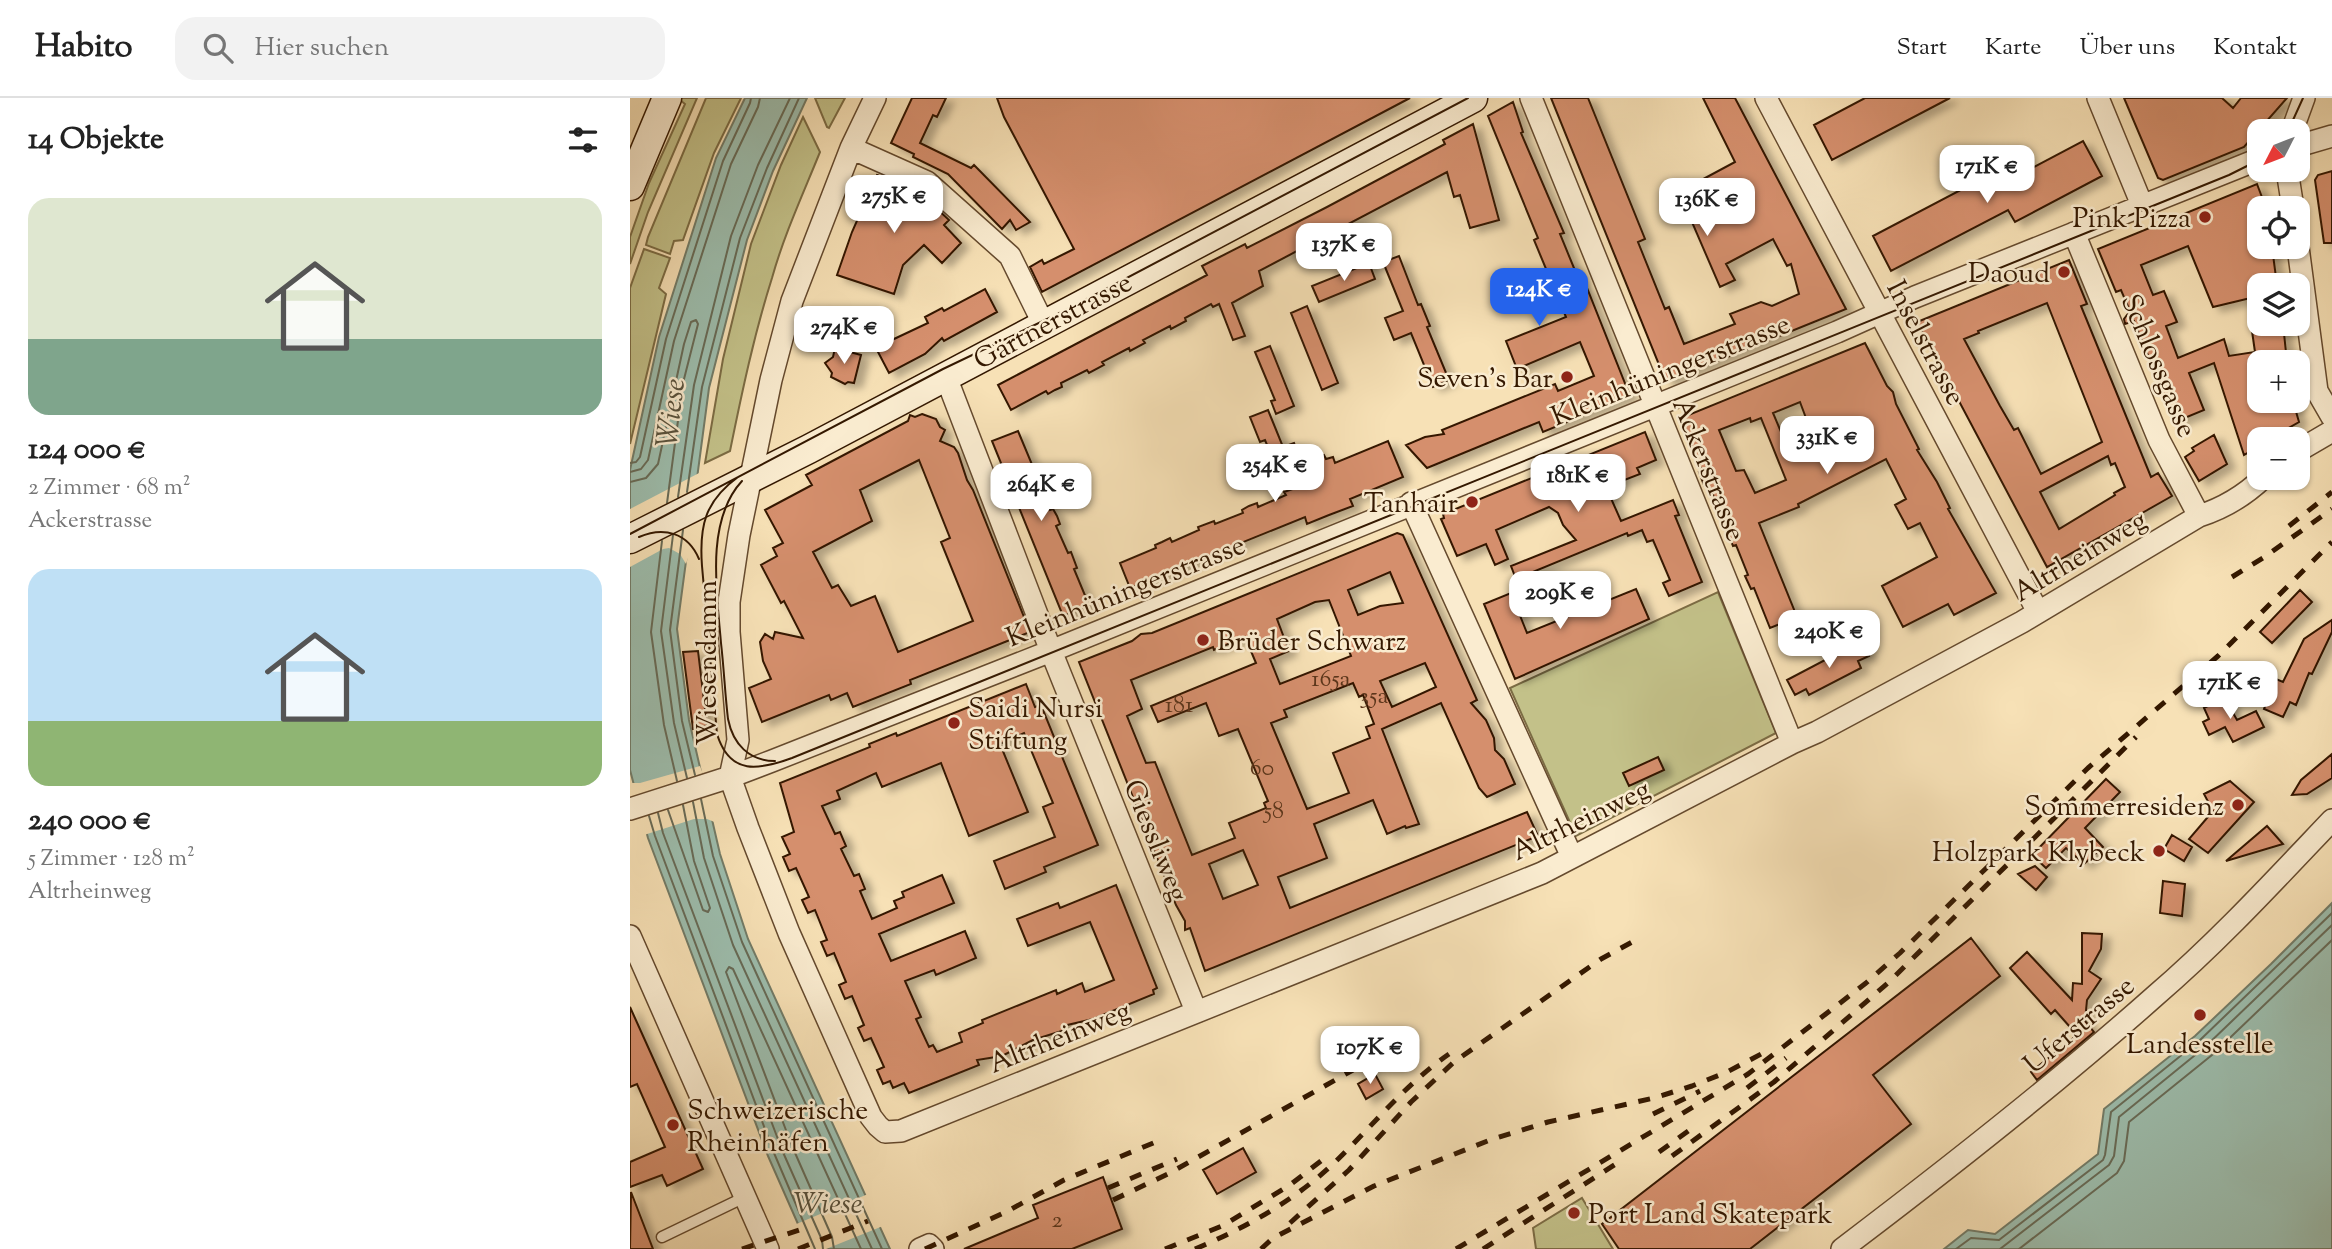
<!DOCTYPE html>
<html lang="de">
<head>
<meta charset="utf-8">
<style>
  :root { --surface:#fff; --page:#f2f2f2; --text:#222; --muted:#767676; --line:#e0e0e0; --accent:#2563eb }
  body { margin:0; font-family:"Sorts Mill Goudy",serif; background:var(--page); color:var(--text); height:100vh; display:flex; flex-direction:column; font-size:26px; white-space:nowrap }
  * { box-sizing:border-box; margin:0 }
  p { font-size:23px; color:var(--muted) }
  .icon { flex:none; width:38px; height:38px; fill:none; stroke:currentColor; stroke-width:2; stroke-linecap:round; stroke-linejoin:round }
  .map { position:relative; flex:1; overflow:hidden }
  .drawer { display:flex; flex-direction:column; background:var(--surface); width:630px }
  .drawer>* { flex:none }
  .needle { width:46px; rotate:228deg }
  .controls { position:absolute; left:1617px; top:21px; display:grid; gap:14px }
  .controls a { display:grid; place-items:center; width:63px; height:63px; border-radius:14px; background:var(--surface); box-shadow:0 2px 5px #0004; font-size:35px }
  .price { position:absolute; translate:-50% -60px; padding:0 16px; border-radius:14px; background:#fff; color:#222; font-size:23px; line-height:46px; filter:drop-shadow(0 2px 4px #0008) }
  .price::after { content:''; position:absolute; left:50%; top:42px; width:21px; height:16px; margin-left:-10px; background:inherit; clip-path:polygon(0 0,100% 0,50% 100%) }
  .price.current { background:var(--accent); color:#fff }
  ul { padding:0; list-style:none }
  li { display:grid; align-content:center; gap:14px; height:371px; padding:0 28px }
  li span { display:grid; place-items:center; height:217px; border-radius:21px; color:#555 }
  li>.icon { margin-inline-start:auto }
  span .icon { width:126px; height:126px; fill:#fffc; stroke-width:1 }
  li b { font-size:30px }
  h2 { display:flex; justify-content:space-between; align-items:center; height:84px; padding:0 28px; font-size:30px }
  header { display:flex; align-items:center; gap:42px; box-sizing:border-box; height:98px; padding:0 35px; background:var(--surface); border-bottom:2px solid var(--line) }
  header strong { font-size:33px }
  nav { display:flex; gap:38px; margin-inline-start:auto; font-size:24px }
  .search { width:490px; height:63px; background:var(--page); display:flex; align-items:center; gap:18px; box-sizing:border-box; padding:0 24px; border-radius:21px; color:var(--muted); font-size:26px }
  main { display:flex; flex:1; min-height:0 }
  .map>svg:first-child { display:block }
  .green { fill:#c3c189; stroke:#7c6c44; stroke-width:2 }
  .water { fill:#9dbeae; stroke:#737c68; stroke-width:2 }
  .pier { fill:#f7e1b6 }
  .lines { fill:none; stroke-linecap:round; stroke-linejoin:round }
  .shore { stroke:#686b57; stroke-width:2 }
  .building { fill:#d58f6d; stroke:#341800; stroke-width:2; fill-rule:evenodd; filter:url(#shadow) }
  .lane-casing { stroke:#654a2e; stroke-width:13 }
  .street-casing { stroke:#654a2e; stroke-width:24 }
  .secondary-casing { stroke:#341800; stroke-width:31 }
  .lane { stroke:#faecd0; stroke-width:10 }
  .street { stroke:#faecd0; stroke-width:21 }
  .secondary { stroke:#faecd0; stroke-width:28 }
  .tram { stroke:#341800; stroke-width:2 }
  .rail { stroke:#341800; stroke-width:5; stroke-dasharray:12 12; stroke-linecap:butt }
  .poi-dot { fill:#8f2418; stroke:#faecd0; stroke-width:2.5 }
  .labels { text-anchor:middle; stroke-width:5; stroke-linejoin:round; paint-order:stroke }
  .number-label { font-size:24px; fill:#5c361b }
  .poi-label { font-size:28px; fill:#341800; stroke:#faecd0; text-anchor:end }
  .street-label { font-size:28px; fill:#341800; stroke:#faecd0 }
  .water-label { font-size:30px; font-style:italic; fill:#59523d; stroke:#faecd0 }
</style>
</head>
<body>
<header>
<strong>Habito</strong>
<div class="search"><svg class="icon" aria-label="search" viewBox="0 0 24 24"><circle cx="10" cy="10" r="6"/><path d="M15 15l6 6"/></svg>Hier suchen</div>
<nav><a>Start</a><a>Karte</a><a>Über uns</a><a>Kontakt</a></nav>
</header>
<main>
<section class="drawer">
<h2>14 Objekte<svg class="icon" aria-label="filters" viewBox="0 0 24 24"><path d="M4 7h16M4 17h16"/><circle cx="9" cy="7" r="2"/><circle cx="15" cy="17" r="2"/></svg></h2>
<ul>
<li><span style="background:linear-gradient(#dfe7d0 65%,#7fa58c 0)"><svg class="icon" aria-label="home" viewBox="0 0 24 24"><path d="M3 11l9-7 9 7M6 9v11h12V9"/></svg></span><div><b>124 000 €</b><p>2 Zimmer · 68 m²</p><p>Ackerstrasse</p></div></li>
<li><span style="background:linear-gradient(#bfe0f5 70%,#8fb573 0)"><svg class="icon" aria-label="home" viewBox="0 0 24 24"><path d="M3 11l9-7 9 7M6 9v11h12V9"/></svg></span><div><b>240 000 €</b><p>5 Zimmer · 128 m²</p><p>Altrheinweg</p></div></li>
</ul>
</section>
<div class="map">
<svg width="1702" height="1151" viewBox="0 0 1702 1151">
  <defs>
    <filter id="shadow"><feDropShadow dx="8" dy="4.5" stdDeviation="3.5" flood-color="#0004"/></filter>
  </defs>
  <rect width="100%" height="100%" fill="#f7e1b6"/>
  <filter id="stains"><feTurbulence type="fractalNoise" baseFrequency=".00286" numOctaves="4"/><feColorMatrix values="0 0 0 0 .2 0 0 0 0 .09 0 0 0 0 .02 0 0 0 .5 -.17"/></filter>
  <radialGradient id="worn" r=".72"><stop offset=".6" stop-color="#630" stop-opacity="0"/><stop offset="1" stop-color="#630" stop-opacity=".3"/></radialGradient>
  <path class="green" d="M51 0H67L18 114 0 166V139L19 85 55 6 50 2Z
    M76 0H111L84 55 53 142 44 143 40 156 16 147 18 139Z
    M185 0H215L199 30 197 29Z
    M173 19 190 54C173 96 154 137 142 180 124 237 112 294 100 353L75 365 93 261 121 146 151 67Z
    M14 151 40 160 29 190 36 196 0 346V190Z
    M1088 494 1146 635 946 738 880 590Z
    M952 1100 983 1151H906L903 1130Z"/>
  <path class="water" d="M115 0H177L143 73 117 142 79 290 47 531 59 622 90 756 118 841 260 1151H179L138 1058 18 740 0 672V372L29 239 86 60Z
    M1702 805V1151H1314L1338 1132 1365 1136 1468 1056 1474 1011 1565 938 1641 866Z"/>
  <path class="pier" d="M71 374 61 451 56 466 50 456 39 450 33 451 0 469V411Z
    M70 668 80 695 87 725 77 721H64L14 737 0 685H10Z
    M238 1096 253 1128 196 1151H175L164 1127Z"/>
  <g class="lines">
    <path class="shore" d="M0 365 6 364 10 359 36 241 93 63 120 5 121 0
      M0 374 11 371 18 362 44 243 101 66 128 9 130 0
      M0 384 16 380 28 366 54 246 61 224 66 222 68 226 53 285 37 405
      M57 394 72 289 110 140 137 70 169 0
      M48 399 64 287 101 138 128 67 160 0
      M53 432 40 532 52 623 65 677
      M43 437 31 533 44 625 57 680
      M32 443 21 534 34 627 47 683
      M71 701 83 758 112 844 252 1151
      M63 704 74 760 103 847 242 1151
      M38 712 73 812 78 814 80 810 64 763 53 707
      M28 715 33 735 152 1052 192 1142 193 1151
      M19 718 25 738 144 1055 185 1151
      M204 1151 202 1139 162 1048 96 874 99 869 103 871 231 1151
      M1326 1151 1341 1140 1369 1142 1473 1062 1475 1057 1481 1014 1569 943 1702 815
      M1370 1151 1479 1067 1484 1058 1489 1019 1575 949 1702 827
      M1389 1151 1487 1075 1494 1063 1499 1024 1582 957 1702 842"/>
  </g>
  <path class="building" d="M282 0H316L307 19 303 17 290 45 341 70 344 67 400 124 386 132 380 122 372 131 318 76 283 59 284 56 261 45Z
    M367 0H780L412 194 400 169 412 162 414 166 444 151 374 19Z
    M921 0H958L1015 141 1008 144 1035 211 1039 209 1054 246 1105 226 1100 216 1131 204 1142 208 1169 196 1161 166 1157 168 1143 141 1096 166 1105 182 1090 189 1049 94 1105 64 1073 0H1105L1216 211 1036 284Z
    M1235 0H1320L1202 62 1184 27Z
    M1494 0H1592L1603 10 1611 0H1657L1614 49 1533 82 1528 80Z
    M883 4 893 34 891 35 934 135 930 136 953 192 957 190 1000 298 913 334 909 324 797 370 776 347 795 339 814 336 812 332 925 286 928 293 964 278 950 244 887 271 876 243 936 219 904 142 908 140 858 18Z
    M843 26 869 122 840 130 830 97 824 99 817 74 629 173 633 188 602 205 615 238 603 242 589 206 583 209 581 206 555 220 556 223 541 231 540 228 513 242 515 245 500 253 499 250 472 264 474 267 459 275 457 272 431 285 432 289 425 292 418 296 416 293 381 312 368 287 577 177 572 168 615 146 617 150 697 109 815 46 813 42Z
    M1453 43 1472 78 1385 124 1378 112 1261 173 1243 138 1359 77 1366 89Z
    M1702 73V145H1694L1685 82 1688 77Z
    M247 77 290 95 319 122 314 127 331 145 312 165 294 147 273 167 264 196 207 177 222 134Z
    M1627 86 1636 110H1629V149H1642L1647 187H1629V198L1583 209 1558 148 1511 167 1523 197 1534 193 1547 224 1536 228 1548 260 1594 241 1599 258 1625 254 1621 226H1653L1657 264H1629V303H1663L1669 324 1639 341H1629V348L1614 357 1584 265 1559 275 1574 312 1545 324 1504 223 1495 226 1494 221 1500 213 1491 192 1486 194 1468 151Z
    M769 158 788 207 791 206 800 228 797 229 819 282 803 289 781 235 764 242 755 220 773 213 753 164Z
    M1439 162 1457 206 1451 208 1521 379 1528 375 1542 398 1417 469 1287 224ZM1417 205 1472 344 1411 376 1388 330 1384 332 1370 308 1334 241 1349 235 1348 233ZM1478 358 1481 367 1485 365 1495 389 1484 395 1485 397 1429 431 1410 394Z
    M739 165 745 181 689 204 682 188Z
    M355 191 367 214 314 243 312 240 295 256 259 275 247 252 264 241 298 225 295 219 312 210 314 213Z
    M677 208 708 285 692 292 661 215Z
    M1235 245 1257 288 1263 294 1266 306 1289 351 1287 352 1307 384 1320 410 1318 411 1366 495 1324 517 1318 506 1273 529 1252 488 1307 459 1290 425 1278 431 1265 407 1276 401 1256 361 1168 406 1169 409 1129 425 1167 519 1140 530 1124 490 1121 491 1115 478 1118 477 1106 447 1103 448 1083 397 1076 386 1074 387 1069 374 1072 373 1051 320ZM1170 304 1180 331 1154 341 1143 315ZM1120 320 1121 324 1131 320 1156 382 1125 395 1114 372 1106 373 1089 332Z
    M640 248 664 308 646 316 641 303 645 302 625 254Z
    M205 250 231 257 224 285 218 284 215 286 201 279 202 275 195 265 203 259Z
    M638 312 653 349 664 345 672 366 694 357 696 361 703 359 705 365 758 343 773 379 720 401 723 408 699 417 677 426 675 419 500 490 490 465 526 450 525 447 532 444 540 440 542 444 569 432 568 429 584 423 585 426 613 415 612 412 619 408 627 405 628 409 656 397 654 394 663 391 650 358 643 361 635 342 630 344 620 319Z
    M292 316 306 321 310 329 315 332 310 343 324 349 328 355 337 382 343 392 400 534 280 582 281 586 223 609 217 595 201 602 199 597 132 624 119 590 141 581 133 563 130 544 135 536 143 541 145 534 173 540 154 503 151 505 131 467 147 458 143 450 153 445 135 412 182 387 176 377 278 323 280 317 285 319ZM289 362 320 440 311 444 343 523 268 554 245 498 221 508 208 487 202 490 183 454 242 423 230 392Z
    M388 333 403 369 406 368 409 375 412 383 409 384 420 412 423 411 427 418 430 426 426 428 438 455 441 454 447 470 444 471 459 507 433 518 362 343Z
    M1015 334 1026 362 1007 370 1010 376 976 389 991 423 1043 402 1049 417 1045 418 1072 484 1039 498 1033 485 1040 482 1023 442 1017 444 1012 432 998 438 997 435 886 481 881 468 946 442 933 427 928 415 919 409 866 432 878 461 865 467 856 446 827 458 811 421 814 420 813 416Z
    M1584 337 1597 366 1569 383 1555 359 1564 353 1562 350Z
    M767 435 773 437 847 602 841 605 856 622 864 640 865 652 874 661 885 686 857 699 849 690 811 605 752 631 789 726 776 730 775 728 757 736 743 702 684 726 697 760 648 779 660 810 897 714 908 738 575 873 560 830 555 832V823L546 807 449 564 502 543 511 536 522 535ZM760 474 773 505 750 508 728 517 718 492ZM699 502 721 558 650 586 640 561 659 553 647 521 685 504ZM615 539 626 565 521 608 528 624 576 605 589 638 608 631 638 703 634 705 636 710 599 725 605 740 562 757 525 664 516 665 497 618 512 611 501 582 583 549 584 552ZM795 565 806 589 762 609 750 583ZM723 585 729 599 733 597 744 626 736 629 740 640 703 655 719 695 677 711 641 625 657 619 654 612ZM613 752 628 787 593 801 579 766Z
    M1006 491 1019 521 885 581 854 506 881 495 897 535Z
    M1670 492 1682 504 1642 545 1630 534Z
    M1702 522V534L1682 576 1679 575 1666 607 1660 604 1653 619 1634 611 1646 581 1653 584 1674 541Z
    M1231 543 1239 558 1228 563 1231 570 1179 597 1176 591 1165 597 1157 582Z
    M68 553 77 628 63 631 53 554Z
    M396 586 405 609 411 607 468 747 414 769 416 774 375 791 364 763 425 739 413 709 423 705 394 635 370 646 398 714 339 738 311 665 252 689 246 675 207 693 210 701 192 708 205 736 210 734 216 748 211 751 224 778 229 776 235 791 230 793 242 821 267 810 264 803 274 799 272 794 312 777 324 805 249 836 261 863 335 833 346 860 306 877 304 872 275 883 291 919 286 921 299 949 303 947 307 954 332 944 329 935 353 925 352 922 426 892 427 896 452 885 455 894 484 882 460 824 398 848 387 821 428 805 430 810 486 787 527 890 523 892 524 896 463 921 433 928 435 932 403 942 372 958 347 962 349 967 279 995 274 985 263 990 260 983 253 986 247 972 254 969 241 940 234 943 228 930 234 927 222 898 215 901 209 887 216 884 204 855 197 858 191 844 197 842 185 812 178 815 172 802 179 799 166 770 159 773 153 759 160 756 152 739 164 734 150 685 240 649 239 646 266 635 267 638Z
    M1594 599 1607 622 1626 613 1634 629 1603 644 1595 629 1579 637 1573 624 1579 621 1574 610Z
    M1702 656V680L1677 696 1662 697 1671 682Z
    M1028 659 1034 672 999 688 993 675Z
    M1476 681 1490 694 1455 730 1473 749 1454 766 1436 750 1416 770 1402 757Z
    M1600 683 1624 704 1578 755 1559 741 1583 713 1574 696Z
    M1637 728 1653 746 1596 763Z
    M1542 737 1562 749 1554 763 1534 751Z
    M1405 768 1417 779 1406 792 1388 776Z
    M1533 783 1555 786 1552 818 1530 815Z
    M1452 835 1472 836 1471 851 1459 873 1471 881 1457 902 1455 923 1464 934 1407 982 1401 974 1447 937 1425 912 1421 916 1380 870 1397 854 1442 902 1443 885 1452 886Z
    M1341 840 1370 878 1243 977 1281 1026 1120 1151H989L972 1126Z
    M0 909 73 1071 37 1088 32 1077 0 1089V1064L35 1049 7 986 0 989Z
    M745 976 753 991 736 1001 728 986Z
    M613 1050 626 1074 587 1096 573 1072Z
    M473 1079 492 1131 442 1151H334L408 1120 403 1107Z
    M1 1094 23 1151H0Z"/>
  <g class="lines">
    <defs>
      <path id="lane" d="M32 1139 115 1099"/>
      <path id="street" d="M245 0 221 50 162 203 141 282 109 437 99 504V534L108 642 100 679 118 730 159 835 241 1019 248 1028 255 1034 271 1033 912 775 1162 645 1187 634 1392 524 1569 418C1594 410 1614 398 1633 380
        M901 0 1162 645
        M1136 0 1408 514
        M1468 0 1512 107
        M1662 33 1674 0
        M1668 48 1702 38
        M221 50 297 84 380 158 414 227
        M1657 72 1663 110
        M1444 135 1529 342 1569 418
        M1668 149 1687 293 1702 319
        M316 279 421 553 566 913
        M1668 353 1702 333
        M781 405 942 759
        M0 711 100 679 142 663 421 553 1207 234 1285 199 1629 61
        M0 838 138 1151
        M290 1151 299 1147 303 1151
        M1212 1151C1319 1070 1425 987 1525 898 1588 844 1645 782 1702 722"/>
      <path id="secondary" d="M0 88 37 0
        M0 441 179 351 843 0"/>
    </defs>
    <use href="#lane" class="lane-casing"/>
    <use href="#street" class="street-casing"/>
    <use href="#secondary" class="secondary-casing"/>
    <use href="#lane" class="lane"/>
    <use href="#street" class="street"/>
    <use href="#secondary" class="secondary"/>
    <path class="tram" d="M1658 33 1673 0
      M108 379C75 403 69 428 72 468L87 636C100 678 129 672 162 660L1599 77 1629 62
      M112 383C75 423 87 496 91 545 94 571 95 596 98 621 103 646 119 663 145 663
      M0 436 313 271 436 212 838 0
      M9 439C34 428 58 435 69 461"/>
    <path class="rail" d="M1659 428 1702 394
      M1602 479 1633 460 1702 411
      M1117 990 1156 960
      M1023 1016 1070 993
      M1029 1054 1061 1031
      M1042 1058 1144 984 1259 884 1506 639
      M478 1090 547 1061
      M483 1102 538 1076 723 972
      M660 1125 719 1072 781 1004 824 964 971 861 1004 843
      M112 1151 172 1131
      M168 1151 238 1123
      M295 1151 376 1114 434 1082 528 1043
      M535 1151 592 1128 660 1087 696 1059
      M565 1151C615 1130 662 1104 702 1067 741 1030 774 987 819 956
      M631 1151 643 1140 744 1088 860 1042 918 1024 1024 1000 1062 988 1097 974 1133 955
      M826 1151 1118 976 1236 885 1270 855 1458 670 1588 558 1702 444
      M853 1151 989 1064"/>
  </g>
  <g class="poi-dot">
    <circle cx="1575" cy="119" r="7"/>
    <circle cx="1434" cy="174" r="7"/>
    <circle cx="937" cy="279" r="7"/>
    <circle cx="842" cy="404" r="7"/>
    <circle cx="573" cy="542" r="7"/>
    <circle cx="324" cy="625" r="7"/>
    <circle cx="1608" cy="707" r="7"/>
    <circle cx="1529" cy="753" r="7"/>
    <circle cx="1570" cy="917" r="7"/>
    <circle cx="43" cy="1027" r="7"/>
    <circle cx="944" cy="1115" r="7"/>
  </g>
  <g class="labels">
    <g class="number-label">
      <text x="701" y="588">165a</text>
      <text x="744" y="605">35a</text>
      <text x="549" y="614">181</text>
      <text x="632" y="677">60</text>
      <text x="644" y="720">58</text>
      <text x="427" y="1129">2</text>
    </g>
    <g class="poi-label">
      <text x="1561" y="129">Pink Pizza</text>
      <text x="1420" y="184">Daoud</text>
      <text x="923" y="289">Seven's Bar</text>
      <text x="828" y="414">Tanhair</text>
      <text x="587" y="552" text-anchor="start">Brüder Schwarz</text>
      <text x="338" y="619" text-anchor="start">Saidi Nursi<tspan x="338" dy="32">Stiftung</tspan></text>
      <text x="1594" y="717">Sommerresidenz</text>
      <text x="1515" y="763">Holzpark Klybeck</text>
      <text x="1570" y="955" text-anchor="middle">Landesstelle</text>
      <text x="57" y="1021" text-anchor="start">Schweizerische<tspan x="57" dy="32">Rheinhäfen</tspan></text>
      <text x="958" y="1125" text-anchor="start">Port Land Skatepark</text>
    </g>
    <g class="street-label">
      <text transform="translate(422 222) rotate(-28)" y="10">Gärtnerstrasse</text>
      <text transform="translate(1297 244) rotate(62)" y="10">Inselstrasse</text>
      <text transform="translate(1530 267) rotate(67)" y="10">Schlossgasse</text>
      <text transform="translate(1040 271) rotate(-22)" y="10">Kleinhüningerstrasse</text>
      <text transform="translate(1080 371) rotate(68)" y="10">Ackerstrasse</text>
      <text transform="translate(1449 457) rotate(-31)" y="10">Altrheinweg</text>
      <text transform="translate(495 492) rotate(-22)" y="10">Kleinhüningerstrasse</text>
      <text transform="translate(76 565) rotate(-90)" y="10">Wiesendamm</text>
      <text transform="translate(950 721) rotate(-26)" y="10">Altrheinweg</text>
      <text transform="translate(527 742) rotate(68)" y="10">Giessliweg</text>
      <text transform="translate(1448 926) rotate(-40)" y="10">Uferstrasse</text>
      <text transform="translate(429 938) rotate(-22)" y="10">Altrheinweg</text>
    </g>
    <g class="water-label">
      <text transform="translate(40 315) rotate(-83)" y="10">Wiese</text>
      <text x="198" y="1115">Wiese</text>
    </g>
  </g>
  <rect width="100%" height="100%" filter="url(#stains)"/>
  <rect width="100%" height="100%" fill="url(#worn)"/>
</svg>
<div class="controls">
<a><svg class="needle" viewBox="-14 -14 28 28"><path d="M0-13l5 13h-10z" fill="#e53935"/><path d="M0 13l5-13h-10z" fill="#767676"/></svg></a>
<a><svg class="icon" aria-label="locate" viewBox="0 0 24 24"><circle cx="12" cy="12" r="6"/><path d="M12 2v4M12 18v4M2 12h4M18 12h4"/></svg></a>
<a><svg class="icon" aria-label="layers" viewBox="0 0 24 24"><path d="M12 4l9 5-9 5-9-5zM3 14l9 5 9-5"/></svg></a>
<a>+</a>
<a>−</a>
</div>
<b class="price" style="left:1357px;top:107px">171K €</b>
<b class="price" style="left:264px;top:137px">275K €</b>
<b class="price" style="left:1077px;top:140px">136K €</b>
<b class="price" style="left:714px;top:185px">137K €</b>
<b class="price current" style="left:909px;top:230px">124K €</b>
<b class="price" style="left:214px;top:268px">274K €</b>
<b class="price" style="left:1197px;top:378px">331K €</b>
<b class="price" style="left:645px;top:406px">254K €</b>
<b class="price" style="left:948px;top:416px">181K €</b>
<b class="price" style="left:411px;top:425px">264K €</b>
<b class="price" style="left:930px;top:533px">209K €</b>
<b class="price" style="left:1199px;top:572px">240K €</b>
<b class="price" style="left:1600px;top:623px">171K €</b>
<b class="price" style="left:740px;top:988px">107K €</b>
</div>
</main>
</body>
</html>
